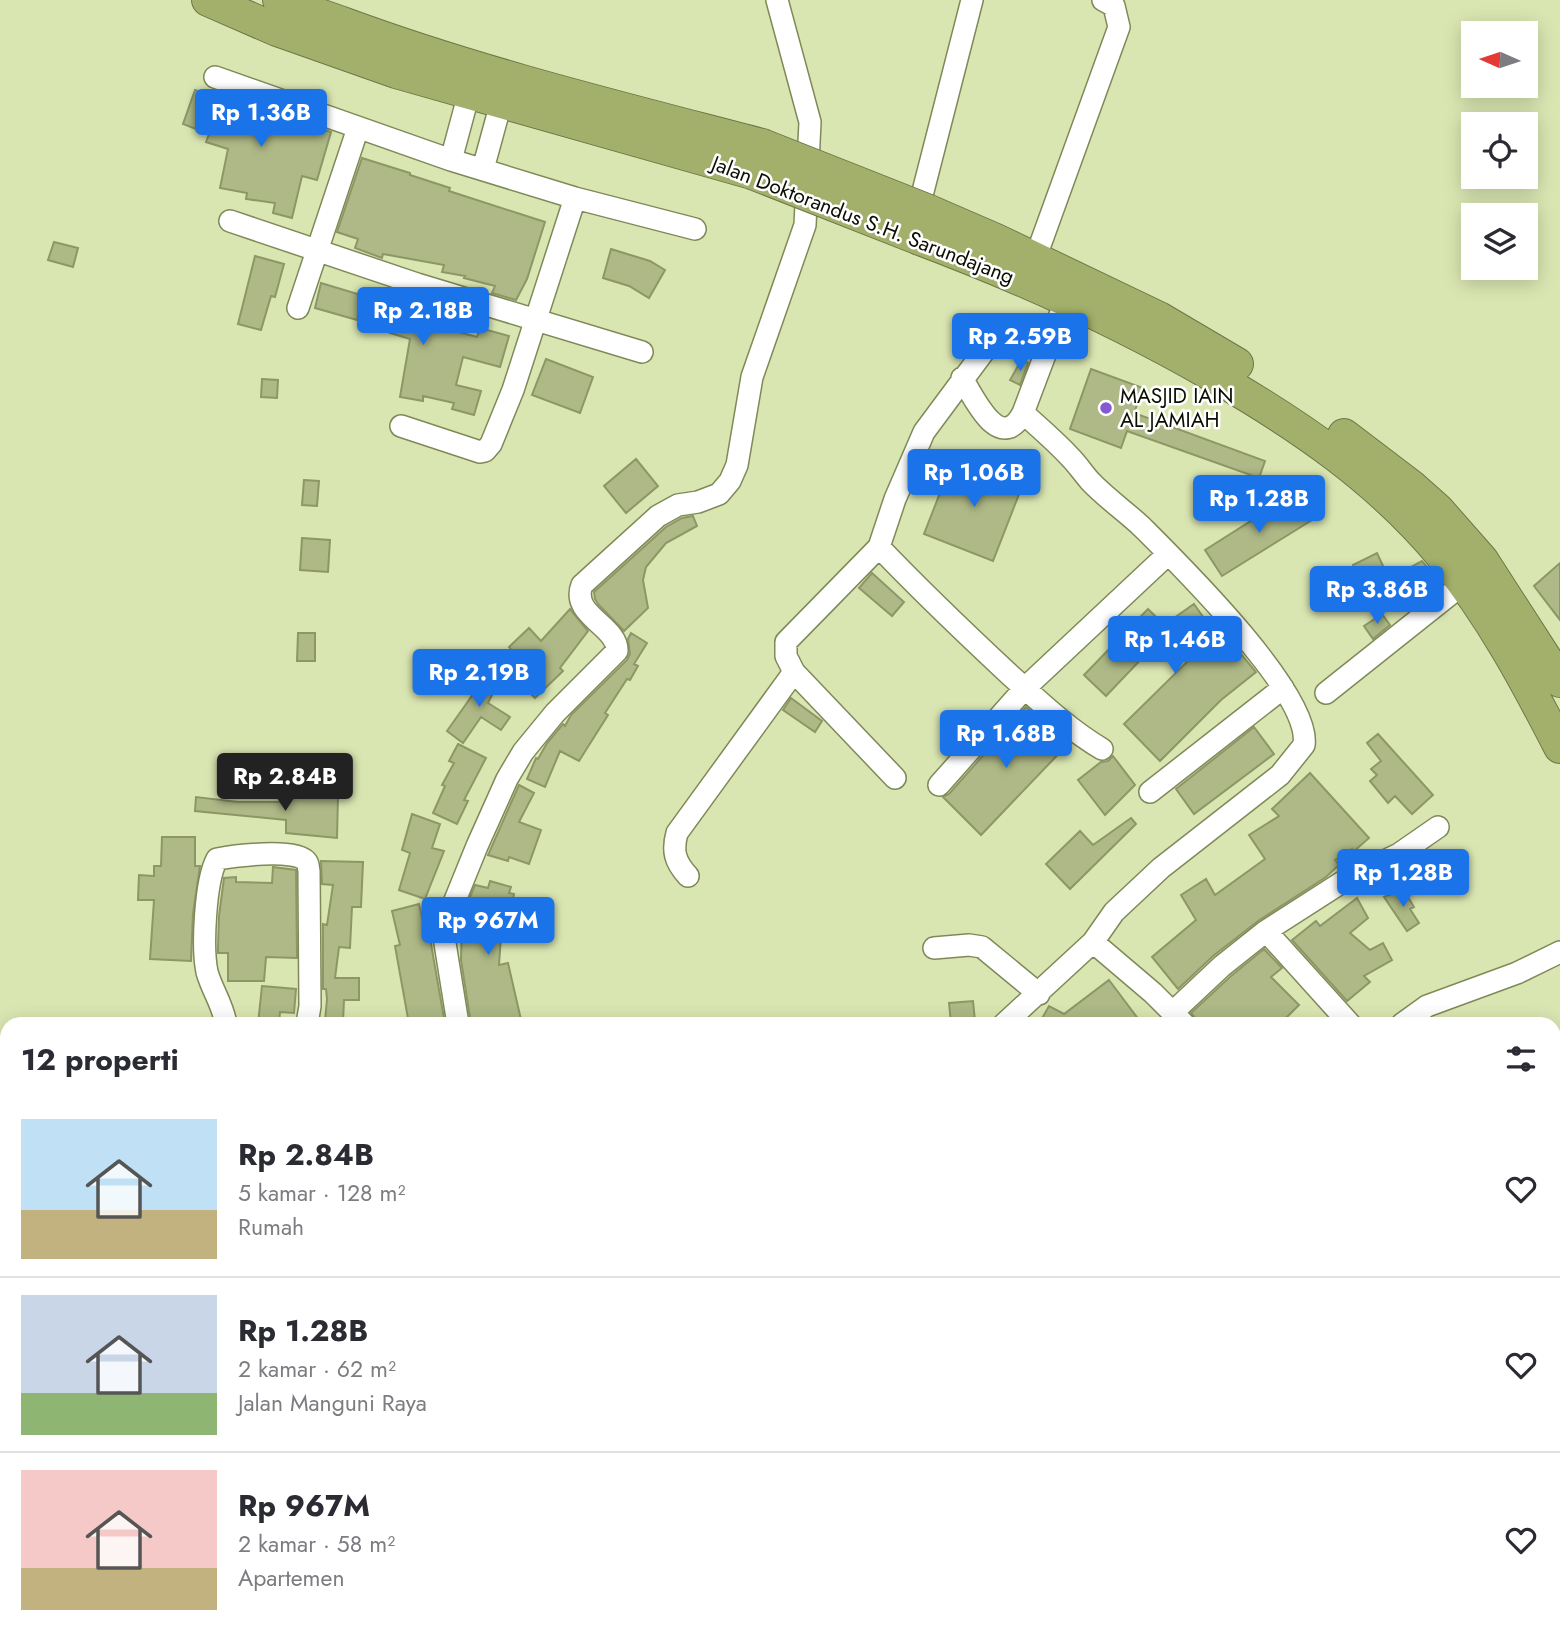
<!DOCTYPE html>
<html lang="id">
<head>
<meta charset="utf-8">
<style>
  :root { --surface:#fff; --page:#f2f2f3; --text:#2b2b33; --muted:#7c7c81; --line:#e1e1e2; --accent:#1a73e8 }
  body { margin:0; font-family:Jost,sans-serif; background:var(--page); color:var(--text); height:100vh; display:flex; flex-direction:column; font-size:26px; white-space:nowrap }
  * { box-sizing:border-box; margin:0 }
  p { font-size:23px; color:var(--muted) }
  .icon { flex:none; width:38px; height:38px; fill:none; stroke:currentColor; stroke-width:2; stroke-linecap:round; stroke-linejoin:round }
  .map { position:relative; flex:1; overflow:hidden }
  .side { position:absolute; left:0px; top:1017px; width:1561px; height:625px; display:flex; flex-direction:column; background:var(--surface); border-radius:21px 21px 0 0; box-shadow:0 4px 18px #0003 }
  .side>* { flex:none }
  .needle { width:46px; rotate:273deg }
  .buttons { position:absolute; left:1461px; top:21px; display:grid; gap:14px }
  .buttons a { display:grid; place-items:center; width:77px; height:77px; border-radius:0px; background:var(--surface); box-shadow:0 4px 18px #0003; font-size:35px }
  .price { position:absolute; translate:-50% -60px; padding:0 16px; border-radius:7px; background:var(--accent); color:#fff; font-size:23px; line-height:46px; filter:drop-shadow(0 2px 4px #0008) }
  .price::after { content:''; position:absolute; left:50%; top:42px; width:21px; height:16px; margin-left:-10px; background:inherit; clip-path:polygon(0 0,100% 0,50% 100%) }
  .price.active { background:#222; color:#fff }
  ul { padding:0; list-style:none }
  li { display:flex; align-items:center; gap:21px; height:175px; padding:0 21px }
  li+li { border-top:2px solid var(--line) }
  li span { display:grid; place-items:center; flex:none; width:196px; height:140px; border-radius:0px; color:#555 }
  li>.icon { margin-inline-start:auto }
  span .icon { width:84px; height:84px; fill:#fffc; stroke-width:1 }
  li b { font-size:30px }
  h2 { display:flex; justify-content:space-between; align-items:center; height:84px; padding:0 21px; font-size:30px }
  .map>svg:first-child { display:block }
  .building { fill:#aeb987; stroke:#8d9766; stroke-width:2 }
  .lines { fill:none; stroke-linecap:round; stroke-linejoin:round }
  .minor-casing { stroke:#7f8958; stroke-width:24 }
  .highway-casing { stroke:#6d7746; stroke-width:34 }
  .minor { stroke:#fff; stroke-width:21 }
  .highway { stroke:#a2b06b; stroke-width:32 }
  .highway-bridge-casing { stroke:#6d7746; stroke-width:34; stroke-linecap:butt }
  .highway-bridge { stroke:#a2b06b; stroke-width:32 }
  .poi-dot { fill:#8658d1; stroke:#fff; stroke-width:2.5 }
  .labels { text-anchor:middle; stroke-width:5; stroke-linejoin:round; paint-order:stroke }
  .street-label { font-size:21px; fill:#0b0e00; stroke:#fff }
  .poi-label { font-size:21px; fill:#0b0e00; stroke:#fff; text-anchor:start }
</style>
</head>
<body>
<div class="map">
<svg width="1560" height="1641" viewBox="0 0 1560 1641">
  <rect width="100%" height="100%" fill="#dae6b2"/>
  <path class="building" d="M195 90 260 113 261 107 331 132 317 180 302 176 292 218 273 213 275 203 246 199 247 193 220 188 228 149 206 142 209 134 183 124Z
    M362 158 410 173V175L450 188 449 191 545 222 527 279 516 300 492 293 495 286 464 278 465 276 442 272 444 265 383 254 382 258 355 248 358 239 337 232Z
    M54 242 78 248 73 267 48 260Z
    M611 249 650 261 665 270 649 298 629 286 603 278Z
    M255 256 284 264 275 297 271 296 261 330 238 324Z
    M321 283 374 299 415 315V318L444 325V328L477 337 480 328 509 336 500 367 463 357 456 385 481 391 474 415 452 409 454 403 423 396V401L400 397 410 339 390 333 391 328 358 316 357 320 315 308Z
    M546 359 593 377 580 413 532 395Z
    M1022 359 1028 363 1020 385 1010 380Z
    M1091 369 1143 388 1134 413 1265 461 1259 478 1127 431 1121 448 1070 429Z
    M262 379 278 380 277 398 261 397Z
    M954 457 1023 484 993 561 924 534Z
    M636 459 658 486 626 513 604 486Z
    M304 480 319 481 317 506 302 505Z
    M1295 493 1312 520 1222 576 1205 550Z
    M693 516 697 526 666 543 646 567 643 580 648 608 624 631 598 604 595 599 594 592 666 527 682 518Z
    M302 538 330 540 328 572 300 570Z
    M1377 553 1389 579 1422 561 1433 574 1372 605 1353 565Z
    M1560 563V620L1534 586Z
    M872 573 904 602 892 616 859 588Z
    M1194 604 1211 628 1216 624 1256 672 1221 700 1160 761 1124 724 1188 661 1166 633 1106 696 1084 675 1148 609 1164 625Z
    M570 609 588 631 560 668 563 671 535 698 518 681 529 670 509 647 529 628 541 641Z
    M1382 614 1390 625 1373 639 1364 626Z
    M298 633H315V661H297Z
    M631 633 647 643 634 664 638 666 630 680 627 679 605 713 608 715 579 761 560 751 545 787 527 779 536 758 538 759 547 743 563 724 565 726 571 715 627 660 630 654 628 639Z
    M483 670 500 679 488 703 510 717 501 730 481 717 463 743 447 731 476 690 473 689Z
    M791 698 822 721 815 732 783 710Z
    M1026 707 1069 743 981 835 943 797 949 794Z
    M1254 727 1274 754 1194 814 1176 789Z
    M1378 734 1433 795 1412 814 1395 796 1388 803 1370 781 1377 775 1371 769 1381 761 1367 743Z
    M458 744 486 758 464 800 468 801 457 824 433 813 445 786 442 785 454 763 449 761Z
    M1113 756 1135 785 1105 815 1078 780 1101 762 1108 761Z
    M1310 773 1369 838 1353 852 1352 849 1335 860 1339 865 1326 877 1258 921 1213 956 1178 989 1152 957 1196 920 1181 895 1206 879 1215 895 1265 859 1249 835 1279 816 1272 809Z
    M519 785 534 793 519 822 541 830 529 864 509 857 508 861 488 855Z
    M290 794 338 796 337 838 286 833V820L195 811 196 797 238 802H289Z
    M412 814 440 824 432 848 444 851 425 899 399 890 410 853 402 850Z
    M1131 818 1136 824 1070 889 1046 864 1080 831 1093 845Z
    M162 837H195V866H200L193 914 191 961 150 959 154 900H138L139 875 154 876V866H161Z
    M321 861 363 862 361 907H352L350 948 339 947 335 978H359V1000H344L343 1022 325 1021 327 999 326 989H323V924L327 925 333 885 322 884Z
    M273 867 296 870 297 958 266 957 264 981H228V953H218V947L219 916 224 878 236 877V882L272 883Z
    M490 881 511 887 509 893 514 894 508 922 502 921 499 965 508 963 522 1024H471L461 960 462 917 475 885 488 888Z
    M1403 889 1414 907 1410 909 1419 923 1407 931 1384 897Z
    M1357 898 1368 918 1350 933 1370 950 1383 943 1392 960 1364 976 1370 982 1347 1001 1292 940 1316 921 1320 926Z
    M419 904 427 939 430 938 445 1024H409L395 946 400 945 392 911Z
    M1264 949 1282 968 1271 977 1299 1005 1280 1024H1200L1191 1013 1231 976Z
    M1109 980 1142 1024H1039L1049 1006 1064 1014Z
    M262 986 296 989 294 1013 280 1012 279 1024H258Z
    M973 1001 975 1021 951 1023 949 1003Z"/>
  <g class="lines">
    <defs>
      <path id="minor" d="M215 77 451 160 575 198 513 390 491 444 485 451 480 452 401 426
        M451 160 469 93
        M483 169 501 103
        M575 198 695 229
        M919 207 972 0
        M230 221 417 284 642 352
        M1035 259 1119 27 1114 6 1103 0
        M298 308 358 128
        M1002 327 924 432 895 499 879 547C921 591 965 633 1010 675 1039 701 1068 729 1102 749
        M962 378C974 398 1000 455 1023 413
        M794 672 895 778
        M1326 693 1463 584
        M939 785 1025 688 1168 554
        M1150 792 1283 688
        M688 876C675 862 672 851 677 833L794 672 786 656V642L879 547
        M1266 931 1350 1024
        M1093 942 1153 993 1184 1024
        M934 948 969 945 982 947 1039 994
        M1172 1013 1222 966 1266 931 1347 879 1399 854 1438 827
        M226 1024C223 1005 212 990 207 972 202 948 205 881 217 859 233 856 295 848 306 861 309 864 308 867 309 871L310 1006 307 1024
        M458 1024 444 937 449 915 477 846 507 779 523 752 555 713 617 651C618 626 570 615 582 585L658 516 678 505 698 502 719 494 730 481 737 465 752 377 805 225 810 122 777 0
        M1004 1024 1093 942 1114 912 1161 868 1280 775 1304 745C1312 695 1179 564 1142 527 1125 511 1106 498 1090 481 1083 473 1077 464 1070 457 1055 441 1039 427 1023 413L1066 299
        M1402 1024 1427 1006 1517 973 1560 952
        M0 1114 7 1123
        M1554 1430 1560 1434
        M0 1508 7 1494
        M1018 1634 1025 1641
        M41 1641 43 1634
        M243 1641 250 1634
        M417 1641 424 1634
        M632 1641 635 1634
        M778 1641 806 1634"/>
      <path id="highway" d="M208 0 277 30 396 72 752 173
        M279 0C301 9 323 16 345 24 481 74 621 108 762 145
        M929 211 996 240 1159 318 1237 364
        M920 239C1021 277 1118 321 1212 375 1299 425 1380 480 1444 558 1491 615 1526 681 1560 747
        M1344 435 1411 486 1438 510 1482 560 1560 681"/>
    </defs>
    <use href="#minor" class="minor-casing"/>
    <use href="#highway" class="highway-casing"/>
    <use href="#minor" class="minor"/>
    <use href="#highway" class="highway"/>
    <defs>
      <path id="highway-bridge" d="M762 145 929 211
        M752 173 920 239"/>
    </defs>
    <use href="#highway-bridge" class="highway-bridge-casing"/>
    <use href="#highway-bridge" class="highway-bridge"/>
  </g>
  <circle class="poi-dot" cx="1106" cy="408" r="7"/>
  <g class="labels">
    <g class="street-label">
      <text transform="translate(863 220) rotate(21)" y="7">Jalan Doktorandus S.H. Sarundajang</text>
    </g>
    <g class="poi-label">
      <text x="1120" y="403">MASJID IAIN<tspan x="1120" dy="24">AL JAMIAH</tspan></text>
    </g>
  </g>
</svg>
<div class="buttons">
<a><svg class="needle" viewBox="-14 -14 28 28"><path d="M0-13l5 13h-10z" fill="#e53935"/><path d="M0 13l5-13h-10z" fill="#7c7c81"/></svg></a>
<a><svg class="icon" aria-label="locate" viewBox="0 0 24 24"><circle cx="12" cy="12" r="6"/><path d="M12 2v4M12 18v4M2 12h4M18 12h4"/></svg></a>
<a><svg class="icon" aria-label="layers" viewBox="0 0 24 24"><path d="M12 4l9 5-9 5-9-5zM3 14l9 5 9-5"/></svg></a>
</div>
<b class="price" style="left:261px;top:149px">Rp 1.36B</b>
<b class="price" style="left:423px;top:347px">Rp 2.18B</b>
<b class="price" style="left:1020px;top:373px">Rp 2.59B</b>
<b class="price" style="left:974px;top:509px">Rp 1.06B</b>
<b class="price" style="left:1259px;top:535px">Rp 1.28B</b>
<b class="price" style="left:1377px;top:626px">Rp 3.86B</b>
<b class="price" style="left:1175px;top:676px">Rp 1.46B</b>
<b class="price" style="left:479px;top:709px">Rp 2.19B</b>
<b class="price" style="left:1006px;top:770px">Rp 1.68B</b>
<b class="price active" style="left:285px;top:813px">Rp 2.84B</b>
<b class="price" style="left:1403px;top:909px">Rp 1.28B</b>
<b class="price" style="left:488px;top:957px">Rp 967M</b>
<section class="side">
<h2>12 properti<svg class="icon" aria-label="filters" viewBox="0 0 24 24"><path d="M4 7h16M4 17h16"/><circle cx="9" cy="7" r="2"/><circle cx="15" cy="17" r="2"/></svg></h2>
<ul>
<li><span style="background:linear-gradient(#bfe0f5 65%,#c2b280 0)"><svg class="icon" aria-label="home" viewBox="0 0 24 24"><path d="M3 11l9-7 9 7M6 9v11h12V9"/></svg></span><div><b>Rp 2.84B</b><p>5 kamar · 128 m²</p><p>Rumah</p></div><svg class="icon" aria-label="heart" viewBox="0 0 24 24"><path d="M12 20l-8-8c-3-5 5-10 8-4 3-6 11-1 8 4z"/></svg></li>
<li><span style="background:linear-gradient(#c9d6e8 70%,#8fb573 0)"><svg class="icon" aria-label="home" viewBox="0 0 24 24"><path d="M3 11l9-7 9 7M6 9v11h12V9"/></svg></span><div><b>Rp 1.28B</b><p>2 kamar · 62 m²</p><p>Jalan Manguni Raya</p></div><svg class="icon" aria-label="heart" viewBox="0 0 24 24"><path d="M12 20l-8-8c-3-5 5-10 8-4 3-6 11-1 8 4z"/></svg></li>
<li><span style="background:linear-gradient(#f6c9c9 70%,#c2b280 0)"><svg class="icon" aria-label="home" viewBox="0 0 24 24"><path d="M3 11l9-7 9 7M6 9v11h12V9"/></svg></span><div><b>Rp 967M</b><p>2 kamar · 58 m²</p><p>Apartemen</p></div><svg class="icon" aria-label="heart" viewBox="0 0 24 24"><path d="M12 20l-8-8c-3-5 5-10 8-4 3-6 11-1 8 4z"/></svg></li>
</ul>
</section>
</div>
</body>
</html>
